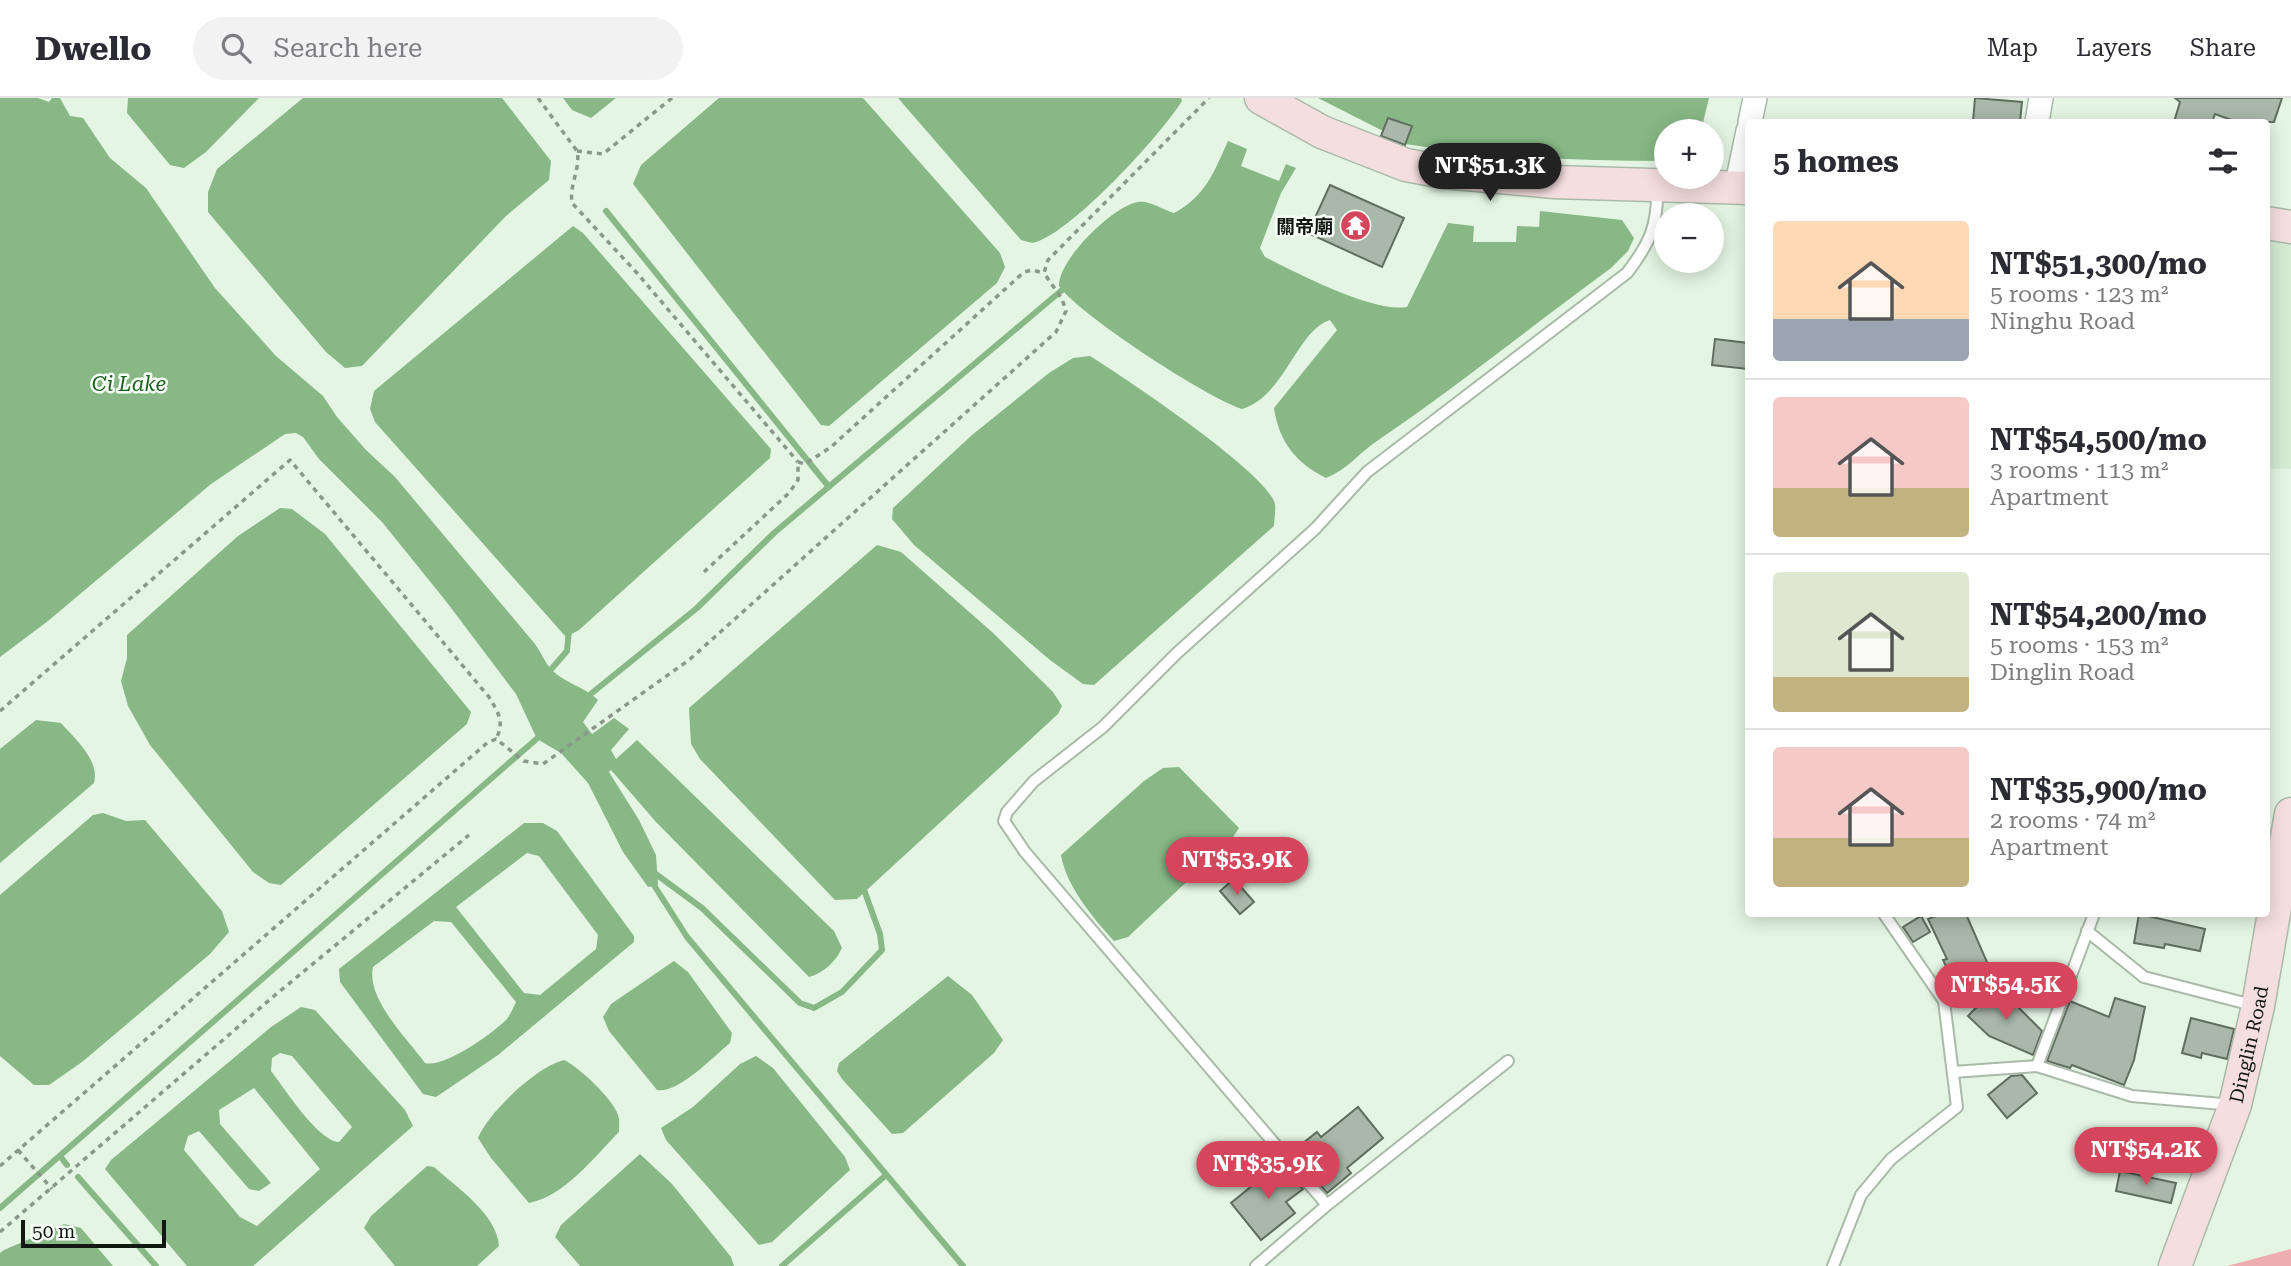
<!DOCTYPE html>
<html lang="en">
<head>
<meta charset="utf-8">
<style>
  :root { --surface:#fff; --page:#f2f2f3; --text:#2b2b33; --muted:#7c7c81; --line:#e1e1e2; --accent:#d5455b }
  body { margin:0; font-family:"Roboto Serif","Noto Sans TC",serif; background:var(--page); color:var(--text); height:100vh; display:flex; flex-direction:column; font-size:26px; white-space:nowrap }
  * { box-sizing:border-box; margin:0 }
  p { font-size:23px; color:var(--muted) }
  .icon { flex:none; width:38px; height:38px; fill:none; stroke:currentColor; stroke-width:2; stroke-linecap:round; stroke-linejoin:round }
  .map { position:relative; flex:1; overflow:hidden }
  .drawer { position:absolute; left:1745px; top:21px; width:525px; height:798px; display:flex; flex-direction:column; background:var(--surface); border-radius:7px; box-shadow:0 4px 18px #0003 }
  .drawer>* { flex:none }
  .tools { position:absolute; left:1654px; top:21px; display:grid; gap:14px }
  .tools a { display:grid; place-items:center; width:70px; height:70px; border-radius:50%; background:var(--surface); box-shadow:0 4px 18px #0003; font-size:35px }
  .scale { position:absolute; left:21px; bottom:18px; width:145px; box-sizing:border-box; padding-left:7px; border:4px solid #131813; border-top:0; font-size:19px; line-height:24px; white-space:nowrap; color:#131813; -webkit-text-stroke:5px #f8fff8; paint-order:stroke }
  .price { position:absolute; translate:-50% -60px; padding:0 16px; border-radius:24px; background:var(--accent); color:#fff; font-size:23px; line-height:46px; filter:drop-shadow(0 2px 4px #0008) }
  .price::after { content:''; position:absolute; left:50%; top:42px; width:21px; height:16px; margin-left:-10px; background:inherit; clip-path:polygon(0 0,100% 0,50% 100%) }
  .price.selected { background:#222; color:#fff }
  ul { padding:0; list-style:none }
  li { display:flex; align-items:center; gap:21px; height:175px; padding:0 28px }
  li+li { border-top:2px solid var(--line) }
  li span { display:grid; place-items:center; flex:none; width:196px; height:140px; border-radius:7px; color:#555 }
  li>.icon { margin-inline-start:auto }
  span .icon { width:84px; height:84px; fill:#fffc; stroke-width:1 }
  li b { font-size:30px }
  h2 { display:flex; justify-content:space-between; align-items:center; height:84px; padding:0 28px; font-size:30px }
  header { display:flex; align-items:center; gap:42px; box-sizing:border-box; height:98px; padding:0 35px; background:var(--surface); border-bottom:2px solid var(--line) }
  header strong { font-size:33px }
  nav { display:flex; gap:38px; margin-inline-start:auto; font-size:24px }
  .search { width:490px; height:63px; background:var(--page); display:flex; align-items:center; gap:18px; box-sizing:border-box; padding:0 24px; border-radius:38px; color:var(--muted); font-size:26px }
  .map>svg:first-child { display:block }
  .built { fill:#d4ead3 }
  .green { fill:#eeadb0 }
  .water { fill:#87b885; fill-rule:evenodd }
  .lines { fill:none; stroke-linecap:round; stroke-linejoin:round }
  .stream { stroke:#87b885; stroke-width:6 }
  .building { fill:#a9b8a8; stroke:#606e5f; stroke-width:2 }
  .lane-casing { stroke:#aabaa9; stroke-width:14 }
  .street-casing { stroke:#aabaa9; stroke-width:26 }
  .secondary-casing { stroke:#aabaa9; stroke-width:35 }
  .path { stroke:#8b978a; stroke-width:3.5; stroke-dasharray:5 5; stroke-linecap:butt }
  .lane { stroke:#fff; stroke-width:10 }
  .street { stroke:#fff; stroke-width:23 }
  .secondary { stroke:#f5dee0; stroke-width:32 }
  .labels { text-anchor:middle; stroke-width:5; stroke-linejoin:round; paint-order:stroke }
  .poi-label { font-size:19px; font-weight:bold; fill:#131813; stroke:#f8fff8; text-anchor:end }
  .street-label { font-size:19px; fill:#131813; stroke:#f8fff8 }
  .water-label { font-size:21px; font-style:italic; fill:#1d611f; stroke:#f8fff8 }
</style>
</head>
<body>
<header>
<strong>Dwello</strong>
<div class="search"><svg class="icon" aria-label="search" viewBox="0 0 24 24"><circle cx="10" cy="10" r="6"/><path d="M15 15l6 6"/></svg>Search here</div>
<nav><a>Map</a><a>Layers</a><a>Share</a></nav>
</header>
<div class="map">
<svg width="2291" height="1168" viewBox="0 0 2291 1168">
  <rect width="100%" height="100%" fill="#e4f5e3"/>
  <path class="built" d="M2266 133 2291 136V371L2266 370Z"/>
  <path class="green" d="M2291 1151V1168H2227Z"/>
  <path class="water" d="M0 0H38L49 4 52 0H60L70 18 83 20 110 60 146 90 215 190 276 258 323 298 337 319 366 352 395 379 535 546C540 553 545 564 550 570 563 585 584 588 598 602L583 624 592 636 614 620 629 631 611 652 616 661 637 642 834 833 842 850C836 863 824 875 809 879L656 724 611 672 609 674 639 722 656 757 658 787 648 789 623 754 588 685 561 655 537 641 516 596 445 502 382 424 319 361 303 339 296 335 285 336 211 386 48 523 0 559Z
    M128 0H259L206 54 184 70 170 67 127 15Z
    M303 0H502L551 63 549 82 506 118 362 268 345 270 326 254 208 114V94L217 71Z
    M563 0H616L591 20 572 12Z
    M719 0H863L1000 155 1005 169 997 185 829 328 821 327 633 86 641 67Z
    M898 0H1181L1182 3C1160 38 1074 132 1036 144 1031 146 1026 143 1021 142Z
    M1318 0H1709L1701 33H1666V63C1579 63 1491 59 1405 46L1411 28 1389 20 1383 33Z
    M1228 43 1247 51 1241 68 1279 83 1286 66 1296 70 1281 95 1260 150 1265 159C1297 175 1373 215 1407 209L1448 125 1474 128 1473 144H1516L1517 128 1539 129 1540 113 1622 122 1634 140 1628 153 1611 170C1533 227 1458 288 1377 343 1359 355 1347 372 1326 380 1296 365 1279 344 1274 310L1337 232 1330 222C1297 232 1285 298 1242 311 1207 300 1078 216 1059 188 1058 162 1113 108 1138 104 1149 102 1163 112 1174 115 1205 99 1214 74 1228 43Z
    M573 128 583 135 771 351 770 360 579 532 566 539 375 324 370 311 374 293Z
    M1090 258C1122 278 1268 375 1275 406 1276 412 1274 422 1274 428L1094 587 1083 586 1050 562 914 447 892 421 893 410 972 337 1049 275 1073 260Z
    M280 410 292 411 325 436 471 614 467 626 281 787 269 785 253 774 150 647 128 608 121 583 127 560V537L238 438Z
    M877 447 901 454 992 534 1053 594 1062 608 1058 616 857 801 835 802 700 661 691 646 689 610Z
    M36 622 61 625C75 641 100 662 94 685L0 765V651Z
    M1179 669 1239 730 1231 742 1128 839 1114 843C1094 821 1066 788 1061 757L1144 683 1163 670Z
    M103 715 126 723 145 722 222 813 229 834 210 856 82 964 49 987H34L0 958V797L93 717Z
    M524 725H543L557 733 634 838V844L498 957 436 999 423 996 340 884 339 871ZM527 755 539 758 598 837 596 851 540 897 524 895 456 809ZM434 823 451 824 516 904C513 910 510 918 505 923 490 937 444 970 425 965 407 940 366 901 373 869Z
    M674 863 688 874 732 935 730 945C713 959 678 996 657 992L609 933 603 919 611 906Z
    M948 878 972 897 1003 942 994 955 903 1035 892 1036 842 981 837 973 839 965Z
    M301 909 315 912 405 1012 413 1028 253 1168H187L105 1071 111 1062 271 929ZM280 955 292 958 352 1029 339 1044C318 1043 285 991 271 973L272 960ZM254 990 320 1071 257 1128 240 1119 184 1052 188 1038 199 1033 249 1091 259 1093 271 1085 220 1026 219 1012Z
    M756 958 773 970 845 1059 850 1072 772 1144 759 1147 666 1042 661 1030 693 1009 740 966Z
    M564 962C579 969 613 1001 618 1017 620 1022 619 1029 619 1034 594 1059 565 1098 529 1105L491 1060 478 1040C489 1014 536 969 564 962Z
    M640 1056 672 1086 731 1159 734 1168H580L555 1139 561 1127Z
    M427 1068 434 1069C456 1089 497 1116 499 1148L477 1168H395L364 1130 371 1118Z
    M64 1126 81 1130 113 1168H0V1155L4 1152Z"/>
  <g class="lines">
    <path class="stream" d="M606 113 829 389
      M547 576 567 553 569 532
      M587 599 697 510 774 435 1068 187
      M649 771 702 810 800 905 814 910 842 894 882 852 880 836 863 789
      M650 781 687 839 963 1168
      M60 1058 67 1067
      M78 1079 156 1168
      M0 1110 541 637
      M782 1168 886 1077"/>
  </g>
  <path class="building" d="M1975 0 2022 4 2020 24H1973Z
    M2175 0H2282L2274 24H2237L2215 16 2212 24H2174L2180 4Z
    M1388 20 1412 28 1405 47 1381 38Z
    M1330 87 1404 120 1382 169 1308 135Z
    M1715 241 1748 245V271L1712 267Z
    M1234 781 1254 804 1240 816 1220 793Z
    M1941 816H1966L1990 871 1955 887 1943 862 1947 861 1928 821Z
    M2139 816 2205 831 2200 853 2165 846 2164 850 2134 845Z
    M1921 818 1930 834 1913 844 1903 829Z
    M1997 888 2042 933 2033 957 1989 938 1968 918Z
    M2115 900 2145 909 2134 962 2124 987 2072 967 2070 970 2047 963 2070 903 2109 919Z
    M2191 920 2234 931 2227 961 2202 955 2201 960 2182 955Z
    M2022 977 2037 995 2007 1020 1988 997 2011 978Z
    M1358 1009 1383 1040 1347 1070 1351 1075 1327 1095 1292 1054 1317 1034 1321 1039Z
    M1280 1065 1303 1091 1286 1104 1295 1115 1261 1142 1231 1105Z
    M2120 1073 2176 1085 2171 1105 2116 1093Z"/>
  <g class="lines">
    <defs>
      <path id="lane" d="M2087 833 2144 879 2256 908
        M2037 968 2094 816
        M1953 974 2037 968 2132 998 2233 1007
        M1327 1107 1025 754 1004 723 1007 714 1034 683 1103 629 1177 555 1315 431 1367 374 1627 175C1650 145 1658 127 1657 90
        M1256 1168 1327 1107 1508 963
        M1833 1168 1861 1097 1891 1061 1957 1009 1944 903 1884 816"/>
      <path id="street" d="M1750 24 1755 0
        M2037 24 2041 0
        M1736 90 1748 33"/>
      <g id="secondary">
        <path d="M1261 0 1322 34 1406 67 1444 74 1554 84 1748 90"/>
        <path d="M2266 125 2291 129"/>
        <path id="s1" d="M2175 1168 2235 1007 2258 908 2291 716"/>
      </g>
    </defs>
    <use href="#lane" class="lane-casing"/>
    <use href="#street" class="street-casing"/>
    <use href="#secondary" class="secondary-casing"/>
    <path class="path" d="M538 0 577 53C581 70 569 87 572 105L637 175 798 364
      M577 53 603 56 672 0
      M704 474 789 395 798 382V364L805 366 831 349 1024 174 1032 172 1044 175
      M0 613 290 362 489 599C498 614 505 624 496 641
      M18 1052 52 1091
      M0 1068 487 645 496 641 524 663 543 666 689 562 1056 234 1066 213 1062 201 1044 175 1048 162 1209 0
      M0 1134 274 898 469 737"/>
    <use href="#lane" class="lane"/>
    <use href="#street" class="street"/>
    <use href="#secondary" class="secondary"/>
  </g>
  <defs>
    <symbol id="temple-disc" viewBox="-11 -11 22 22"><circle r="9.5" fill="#d5455b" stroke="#f8fff8"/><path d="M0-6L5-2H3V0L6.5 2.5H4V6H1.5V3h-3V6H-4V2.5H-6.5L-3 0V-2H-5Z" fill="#fff"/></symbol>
  </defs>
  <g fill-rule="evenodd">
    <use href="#temple-disc" x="1338" y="110" width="35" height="35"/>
  </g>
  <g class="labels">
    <g class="poi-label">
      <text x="1333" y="135">關帝廟</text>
    </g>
    <g class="street-label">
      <text dy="7" stroke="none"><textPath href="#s1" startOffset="234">Dinglin Road</textPath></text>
    </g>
    <g class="water-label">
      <text x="129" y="293">Ci Lake</text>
    </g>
  </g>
</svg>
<div class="tools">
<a>+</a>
<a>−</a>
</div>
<div class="scale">50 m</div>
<b class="price selected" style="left:1490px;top:105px">NT$51.3K</b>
<b class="price" style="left:1237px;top:799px">NT$53.9K</b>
<b class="price" style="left:2006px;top:924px">NT$54.5K</b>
<b class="price" style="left:2146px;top:1089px">NT$54.2K</b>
<b class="price" style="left:1268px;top:1103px">NT$35.9K</b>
<section class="drawer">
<h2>5 homes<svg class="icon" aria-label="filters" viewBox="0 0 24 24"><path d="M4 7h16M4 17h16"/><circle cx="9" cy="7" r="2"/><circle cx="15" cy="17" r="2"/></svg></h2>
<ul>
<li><span style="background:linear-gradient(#ffd9b3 70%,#9aa5b1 0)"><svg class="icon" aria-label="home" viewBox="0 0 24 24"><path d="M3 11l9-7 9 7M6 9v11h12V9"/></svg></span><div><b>NT$51,300/mo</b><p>5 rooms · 123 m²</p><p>Ninghu Road</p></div></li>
<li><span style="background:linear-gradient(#f6c9c9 65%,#c2b280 0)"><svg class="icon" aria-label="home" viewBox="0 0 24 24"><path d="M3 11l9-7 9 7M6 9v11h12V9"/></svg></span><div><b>NT$54,500/mo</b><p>3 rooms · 113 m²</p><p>Apartment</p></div></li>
<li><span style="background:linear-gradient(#dfe7d0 75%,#c2b280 0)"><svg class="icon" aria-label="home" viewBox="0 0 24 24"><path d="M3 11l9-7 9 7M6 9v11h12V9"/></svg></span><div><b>NT$54,200/mo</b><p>5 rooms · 153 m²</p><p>Dinglin Road</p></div></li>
<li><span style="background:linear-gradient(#f6c9c9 65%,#c2b280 0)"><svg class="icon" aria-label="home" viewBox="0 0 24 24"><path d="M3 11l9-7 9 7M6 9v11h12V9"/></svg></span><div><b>NT$35,900/mo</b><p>2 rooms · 74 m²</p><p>Apartment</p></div></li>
</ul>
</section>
</div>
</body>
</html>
